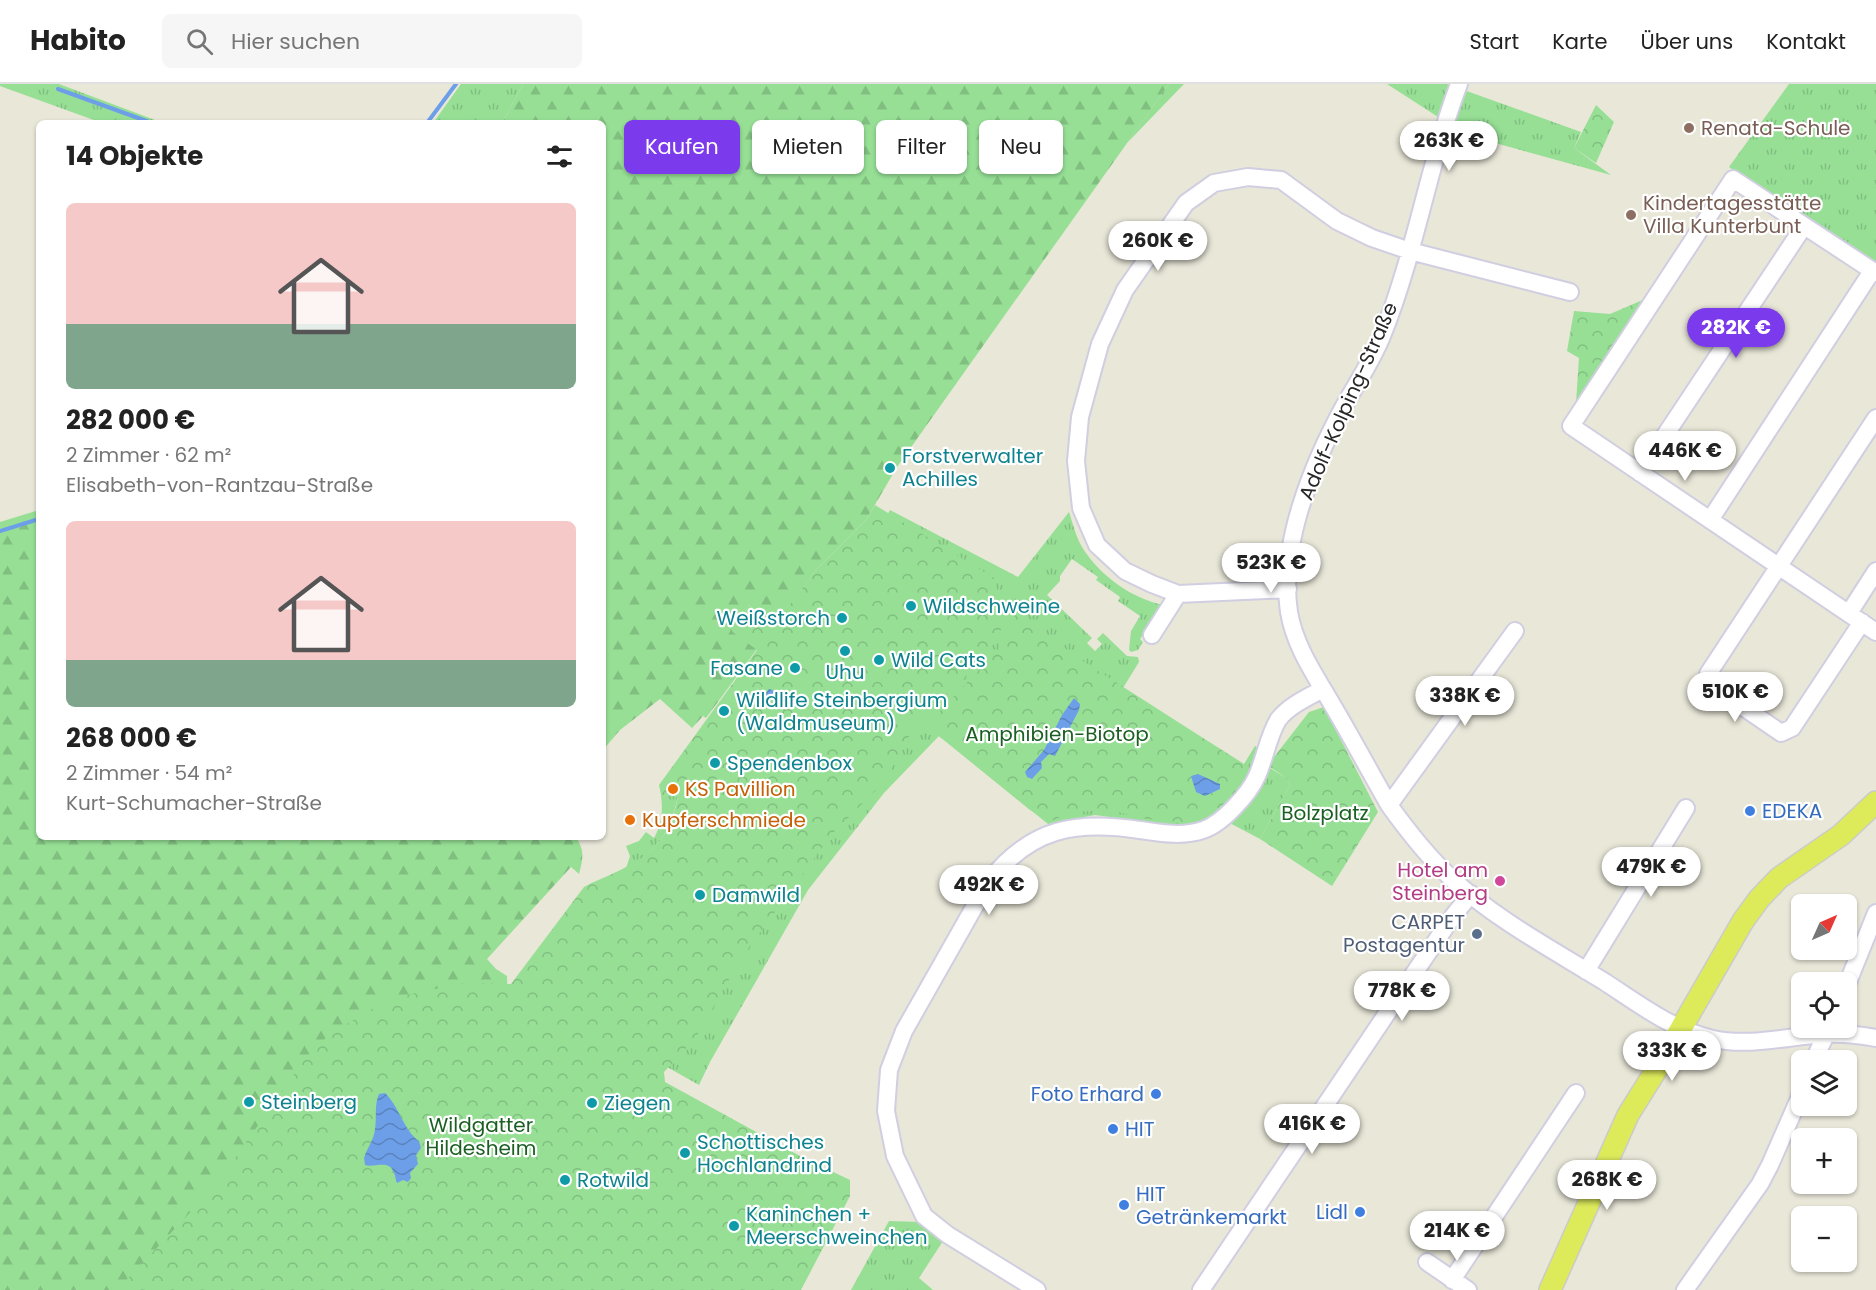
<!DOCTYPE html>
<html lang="de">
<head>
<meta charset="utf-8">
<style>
  :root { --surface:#fff; --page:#f6f6f6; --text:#222; --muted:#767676; --line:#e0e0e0; --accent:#7c3aed }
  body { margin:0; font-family:Poppins,sans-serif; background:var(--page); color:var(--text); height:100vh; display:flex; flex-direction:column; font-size:22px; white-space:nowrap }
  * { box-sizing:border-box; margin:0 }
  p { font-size:20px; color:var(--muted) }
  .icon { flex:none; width:33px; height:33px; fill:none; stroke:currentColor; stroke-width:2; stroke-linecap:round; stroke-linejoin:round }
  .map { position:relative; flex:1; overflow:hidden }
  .side { position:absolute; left:36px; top:36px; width:570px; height:720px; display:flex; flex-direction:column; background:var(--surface); border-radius:9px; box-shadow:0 2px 4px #0004 }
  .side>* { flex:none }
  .banner { position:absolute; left:624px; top:36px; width:570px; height:54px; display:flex; gap:12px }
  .needle { width:39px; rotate:45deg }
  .tools { position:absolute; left:1791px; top:810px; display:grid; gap:12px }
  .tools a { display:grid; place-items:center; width:66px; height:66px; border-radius:9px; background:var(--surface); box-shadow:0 2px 4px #0004; font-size:30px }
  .price { position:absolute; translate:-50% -51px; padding:0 14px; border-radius:21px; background:#fff; color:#222; font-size:20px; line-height:39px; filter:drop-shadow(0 2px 3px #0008) }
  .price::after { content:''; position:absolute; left:50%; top:36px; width:18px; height:14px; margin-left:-9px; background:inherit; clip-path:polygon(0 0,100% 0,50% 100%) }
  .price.selected { background:var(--accent); color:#fff }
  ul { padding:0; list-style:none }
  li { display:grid; align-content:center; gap:12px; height:318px; padding:0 30px }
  li span { display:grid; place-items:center; height:186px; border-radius:9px; color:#555 }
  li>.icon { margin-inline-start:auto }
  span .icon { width:108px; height:108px; fill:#fffc; stroke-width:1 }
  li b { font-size:26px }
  h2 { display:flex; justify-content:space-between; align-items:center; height:72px; padding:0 30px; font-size:26px }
  .chip { padding:0 21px; border-radius:9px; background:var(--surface); box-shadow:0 2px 4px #0004; font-size:21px; line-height:54px }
  .chip.selected { background:var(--accent); color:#fff }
  header { display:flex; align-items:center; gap:36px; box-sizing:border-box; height:84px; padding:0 30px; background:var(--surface); border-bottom:2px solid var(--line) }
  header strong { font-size:28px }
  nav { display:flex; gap:33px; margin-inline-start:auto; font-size:21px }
  .search { width:420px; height:54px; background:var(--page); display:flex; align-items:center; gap:15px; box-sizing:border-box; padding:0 21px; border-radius:9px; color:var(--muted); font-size:22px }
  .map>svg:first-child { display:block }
  .grass { fill:url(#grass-tufts) }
  .forest { fill:url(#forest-firs) }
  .park { fill:url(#park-crowns) }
  .water { fill:url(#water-waves) }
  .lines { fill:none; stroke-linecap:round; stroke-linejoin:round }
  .stream { stroke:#6d9fe9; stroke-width:4 }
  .minor-casing { stroke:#d0cee0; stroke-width:20 }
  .major-casing { stroke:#cbcbcb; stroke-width:24 }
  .minor { stroke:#fff; stroke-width:16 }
  .major { stroke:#ddeb5b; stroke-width:21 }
  .education-dot { fill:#8d6e63; stroke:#fff; stroke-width:2 }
  .culture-dot { fill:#0f9aa8; stroke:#fff; stroke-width:2 }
  .food-dot { fill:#e8710a; stroke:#fff; stroke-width:2 }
  .shop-dot { fill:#3f7fe0; stroke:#fff; stroke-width:2 }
  .hotel-dot { fill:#d1479c; stroke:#fff; stroke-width:2 }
  .service-dot { fill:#5c6f8a; stroke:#fff; stroke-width:2 }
  .labels { text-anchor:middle; stroke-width:4.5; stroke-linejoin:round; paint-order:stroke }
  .education-label { font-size:20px; fill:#785e54; stroke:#fff; text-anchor:start }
  .street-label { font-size:20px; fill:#272727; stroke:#fff }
  .culture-label { font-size:20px; fill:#0d838f; stroke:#fff; text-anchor:start }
  .park-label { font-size:20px; fill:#1b5f23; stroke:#fff }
  .food-label { font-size:20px; fill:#c56008; stroke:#fff; text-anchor:start }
  .shop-label { font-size:20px; fill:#366cbe; stroke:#fff; text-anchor:start }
  .hotel-label { font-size:20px; fill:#b23c85; stroke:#fff; text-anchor:end }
  .service-label { font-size:20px; fill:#4e5e75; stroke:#fff; text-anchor:end }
</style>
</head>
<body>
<header>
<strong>Habito</strong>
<div class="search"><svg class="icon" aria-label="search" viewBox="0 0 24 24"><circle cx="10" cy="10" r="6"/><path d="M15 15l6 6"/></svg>Hier suchen</div>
<nav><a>Start</a><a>Karte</a><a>Über uns</a><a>Kontakt</a></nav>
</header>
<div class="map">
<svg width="1876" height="1206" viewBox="0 0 1876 1206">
  <defs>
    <pattern id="grass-tufts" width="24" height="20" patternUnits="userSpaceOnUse" patternTransform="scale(1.5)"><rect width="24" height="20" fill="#96df95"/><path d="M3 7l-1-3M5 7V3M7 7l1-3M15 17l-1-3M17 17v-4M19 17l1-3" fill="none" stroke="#81bf80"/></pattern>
    <pattern id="forest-firs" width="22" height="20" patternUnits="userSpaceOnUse" patternTransform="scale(1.5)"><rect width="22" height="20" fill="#96df95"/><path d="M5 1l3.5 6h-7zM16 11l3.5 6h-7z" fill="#81bf80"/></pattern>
    <pattern id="park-crowns" width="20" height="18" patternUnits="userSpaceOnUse" patternTransform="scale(1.5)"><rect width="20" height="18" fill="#96df95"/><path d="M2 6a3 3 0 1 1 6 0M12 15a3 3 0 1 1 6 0" fill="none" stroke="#81bf80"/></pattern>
    <pattern id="water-waves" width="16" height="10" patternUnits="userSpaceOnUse" patternTransform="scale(1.5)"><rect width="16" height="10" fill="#6d9fe9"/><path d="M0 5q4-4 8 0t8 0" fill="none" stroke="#5a82bd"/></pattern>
  </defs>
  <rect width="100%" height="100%" fill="#e9e7d8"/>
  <path class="grass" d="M0 0H59L163 39H102L0 2Z
    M461 0H523L502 39H433Z
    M1169 0H1184L1127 59Z
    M1387 0H1447L1581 48 1574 64 1611 91 1466 51Z
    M1789 0H1876V181L1729 83Z
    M890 426 1018 493 1069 428C1073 440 1076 453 1082 463 1099 491 1132 515 1164 521L1140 555 1143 558 1138 566 1131 568 1129 566 1131 547 1140 532 1118 517 1120 513 1096 496 1098 493 1072 475 1060 492V497L1047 511 1092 554 1087 559 1095 567 1102 560 1097 555 1103 549 1127 572 1138 573 1139 578 1123 604 1244 680 1255 662 1274 673 1270 684 1286 694 1290 701 1260 755 1226 737 1182 743 1095 731 1048 740 939 652 884 709 808 806 710 978 699 1001 667 983 879 445Z
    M661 711 678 712C670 748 659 766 626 784L630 772 626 762 639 757 646 748 654 754C662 740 663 727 661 711Z
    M889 1137 921 1138 943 1157 919 1194 933 1206H851Z"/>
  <path class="forest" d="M523 0H1169L897 383 866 436 816 486 775 541 749 521 731 546 757 565 706 634 703 632 692 644 660 615 620 646 603 666V39H502Z
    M39 426V753H576C585 767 583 774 579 790L571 783 487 875 496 885 507 892 512 1086 533 1206H0V438Z"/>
  <path class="park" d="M1596 21 1614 38 1596 79 1574 64Z
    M1645 215 1576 319 1579 274 1567 267 1574 227 1610 230Z
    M875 421 994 494 1006 539 962 597 919 634 884 698 832 750 742 873 695 955 664 988 665 998 800 1072 850 1096V1112L801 1206H117L215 1102 307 972 330 950 391 914 465 899 511 900 584 803C594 797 604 794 614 789 653 771 669 755 678 713L661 711 659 701 757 566 730 546 749 521 775 540 816 486 866 436Z
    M1017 528 1078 574 1253 686 1237 712 1223 722 1182 738 1147 735 1110 726 1072 728 1051 737 1030 726 939 652 938 629 998 566Z
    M1324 623 1378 728 1332 802 1260 755 1290 701 1286 694 1270 683 1274 673 1309 628Z"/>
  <path class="water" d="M769 605 775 607V610L768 619 758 623 757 621Z
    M1074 614 1080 620 1079 626 1055 672 1049 670 1041 678 1042 684 1032 695 1027 693 1025 688 1044 666 1062 631Z
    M1198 690 1220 700V705L1205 712 1196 708 1191 692Z
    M385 1009C399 1022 404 1047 419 1057L421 1064 416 1071 418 1080 410 1089 411 1094 408 1098 403 1096 397 1099C395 1096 396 1092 394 1089 389 1075 375 1084 365 1081L364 1074C367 1064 374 1056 375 1045 377 1033 374 1021 379 1010Z"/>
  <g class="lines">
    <path class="stream" d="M58 5 152 39
      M427 39 456 0
      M0 447 39 435"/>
    <defs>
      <path id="minor" d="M1459 0C1428 82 1415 171 1382 252 1372 277 1356 300 1343 324 1312 381 1279 462 1289 528 1295 563 1315 591 1333 622 1352 654 1370 688 1389 721 1407 746 1427 772 1450 793 1493 834 1555 867 1605 898 1640 921 1671 945 1713 955 1750 963 1789 952 1826 950 1843 949 1859 951 1876 954
        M1876 189 1733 95 1571 342 1876 548
        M1640 389 1804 142
        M1710 436 1872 187
        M1288 505 1178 510 1152 500 1125 487 1097 461 1081 424 1076 377 1080 333 1100 260 1125 206 1186 119 1214 99 1248 93 1281 96 1337 137 1372 154 1410 167 1570 208
        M1849 529 1876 487
        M1862 538 1792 644 1781 649 1708 599V590L1876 334
        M1152 551 1178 510
        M1389 721 1515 547
        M1586 887 1686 724
        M1846 903 1876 829
        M1814 976 1829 944
        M1427 1178 1468 1206
        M1452 1196 1576 1009
        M1037 1206 948 1151 924 1132 895 1072 886 1027 889 986 904 947 989 797C1031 744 1076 736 1140 746 1161 749 1182 753 1203 746 1222 740 1249 710 1257 692 1265 674 1268 653 1278 636 1288 622 1308 613 1323 605
        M1201 1206 1402 907 1453 832 1471 810
        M1685 1206 1760 1100 1770 1081 1802 1008"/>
      <path id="major" d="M1550 1206 1628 1031 1668 967 1743 837 1759 815 1779 794 1841 751 1876 718"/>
    </defs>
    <use href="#minor" class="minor-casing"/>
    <use href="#major" class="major-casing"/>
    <use href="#minor" class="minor"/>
    <use href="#major" class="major"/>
  </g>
  <g class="education-dot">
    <circle cx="1689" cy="44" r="6"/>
    <circle cx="1631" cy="131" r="6"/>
  </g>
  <g class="culture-dot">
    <circle cx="890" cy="384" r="6"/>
    <circle cx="911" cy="522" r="6"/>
    <circle cx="842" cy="534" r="6"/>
    <circle cx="845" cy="567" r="6"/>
    <circle cx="879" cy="576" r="6"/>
    <circle cx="795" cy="584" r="6"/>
    <circle cx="724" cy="627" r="6"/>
    <circle cx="715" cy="679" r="6"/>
    <circle cx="700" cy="811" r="6"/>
    <circle cx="249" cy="1018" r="6"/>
    <circle cx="592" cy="1019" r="6"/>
    <circle cx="685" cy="1069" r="6"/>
    <circle cx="565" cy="1096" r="6"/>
    <circle cx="734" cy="1142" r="6"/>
  </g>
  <g class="food-dot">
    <circle cx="673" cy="705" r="6"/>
    <circle cx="630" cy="736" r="6"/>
  </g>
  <g class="shop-dot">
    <circle cx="1750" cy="727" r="6"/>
    <circle cx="1156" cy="1010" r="6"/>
    <circle cx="1113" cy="1045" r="6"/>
    <circle cx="1124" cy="1121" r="6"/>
    <circle cx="1360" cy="1128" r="6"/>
  </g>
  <circle class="hotel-dot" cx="1500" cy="797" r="6"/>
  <circle class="service-dot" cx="1477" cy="850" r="6"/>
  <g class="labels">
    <g class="education-label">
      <text x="1701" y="51">Renata-Schule</text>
      <text x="1643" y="126">Kindertagesstätte<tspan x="1643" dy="23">Villa Kunterbunt</tspan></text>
    </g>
    <g class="street-label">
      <text transform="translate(1348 317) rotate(-66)" y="7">Adolf-Kolping-Straße</text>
    </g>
    <g class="culture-label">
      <text x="902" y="379">Forstverwalter<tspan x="902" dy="23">Achilles</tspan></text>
      <text x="923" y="529">Wildschweine</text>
      <text x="830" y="541" text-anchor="end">Weißstorch</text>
      <text x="891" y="583">Wild Cats</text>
      <text x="783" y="591" text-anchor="end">Fasane</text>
      <text x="845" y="595" text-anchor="middle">Uhu</text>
      <text x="736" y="623">Wildlife Steinbergium<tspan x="736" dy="23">(Waldmuseum)</tspan></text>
      <text x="727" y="686">Spendenbox</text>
      <text x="712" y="818">Damwild</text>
      <text x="261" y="1025">Steinberg</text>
      <text x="604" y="1026">Ziegen</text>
      <text x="697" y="1065">Schottisches<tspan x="697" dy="23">Hochlandrind</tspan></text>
      <text x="577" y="1103">Rotwild</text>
      <text x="746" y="1137">Kaninchen +<tspan x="746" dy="23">Meerschweinchen</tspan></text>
    </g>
    <g class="park-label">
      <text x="1057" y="657">Amphibien-Biotop</text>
      <text x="1325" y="736">Bolzplatz</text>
      <text x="481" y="1048">Wildgatter<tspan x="481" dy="23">Hildesheim</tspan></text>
    </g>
    <g class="food-label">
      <text x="685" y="712">KS Pavillion</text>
      <text x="642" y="743">Kupferschmiede</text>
    </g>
    <g class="shop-label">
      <text x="1762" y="734">EDEKA</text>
      <text x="1144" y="1017" text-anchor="end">Foto Erhard</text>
      <text x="1125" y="1052">HIT</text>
      <text x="1136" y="1117">HIT<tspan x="1136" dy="23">Getränkemarkt</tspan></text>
      <text x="1348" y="1135" text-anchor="end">Lidl</text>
    </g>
    <g class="hotel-label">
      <text x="1488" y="793">Hotel am<tspan x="1488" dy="23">Steinberg</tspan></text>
    </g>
    <g class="service-label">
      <text x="1465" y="845">CARPET<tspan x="1465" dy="23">Postagentur</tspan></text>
    </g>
  </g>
</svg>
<div class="tools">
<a><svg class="needle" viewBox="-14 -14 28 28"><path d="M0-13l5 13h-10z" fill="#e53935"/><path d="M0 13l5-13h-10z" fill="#767676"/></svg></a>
<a><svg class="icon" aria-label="locate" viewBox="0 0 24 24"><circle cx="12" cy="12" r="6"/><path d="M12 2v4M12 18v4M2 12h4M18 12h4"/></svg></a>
<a><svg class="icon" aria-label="layers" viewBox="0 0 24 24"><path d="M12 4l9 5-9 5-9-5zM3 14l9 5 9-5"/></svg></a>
<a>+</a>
<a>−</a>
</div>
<b class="price" style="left:1449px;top:88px">263K €</b>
<b class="price" style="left:1158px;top:188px">260K €</b>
<b class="price selected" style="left:1736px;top:275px">282K €</b>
<b class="price" style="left:1685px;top:398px">446K €</b>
<b class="price" style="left:1271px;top:510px">523K €</b>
<b class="price" style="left:1735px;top:639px">510K €</b>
<b class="price" style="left:1465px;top:643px">338K €</b>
<b class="price" style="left:1651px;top:814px">479K €</b>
<b class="price" style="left:989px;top:832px">492K €</b>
<b class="price" style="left:1402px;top:938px">778K €</b>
<b class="price" style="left:1672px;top:998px">333K €</b>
<b class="price" style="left:1312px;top:1071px">416K €</b>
<b class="price" style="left:1607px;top:1127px">268K €</b>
<b class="price" style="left:1457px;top:1178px">214K €</b>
<div class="banner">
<a class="chip selected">Kaufen</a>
<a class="chip">Mieten</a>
<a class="chip">Filter</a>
<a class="chip">Neu</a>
</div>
<section class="side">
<h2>14 Objekte<svg class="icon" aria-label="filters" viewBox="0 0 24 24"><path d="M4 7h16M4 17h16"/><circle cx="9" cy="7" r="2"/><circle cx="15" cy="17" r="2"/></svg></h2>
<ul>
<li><span style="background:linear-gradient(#f6c9c9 65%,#7fa58c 0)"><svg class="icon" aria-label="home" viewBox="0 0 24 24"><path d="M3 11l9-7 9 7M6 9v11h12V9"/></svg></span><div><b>282 000 €</b><p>2 Zimmer · 62 m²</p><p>Elisabeth-von-Rantzau-Straße</p></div></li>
<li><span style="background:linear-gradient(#f6c9c9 75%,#7fa58c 0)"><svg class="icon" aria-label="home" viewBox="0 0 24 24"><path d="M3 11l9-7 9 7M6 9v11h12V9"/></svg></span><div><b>268 000 €</b><p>2 Zimmer · 54 m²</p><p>Kurt-Schumacher-Straße</p></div></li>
</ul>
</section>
</div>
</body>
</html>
